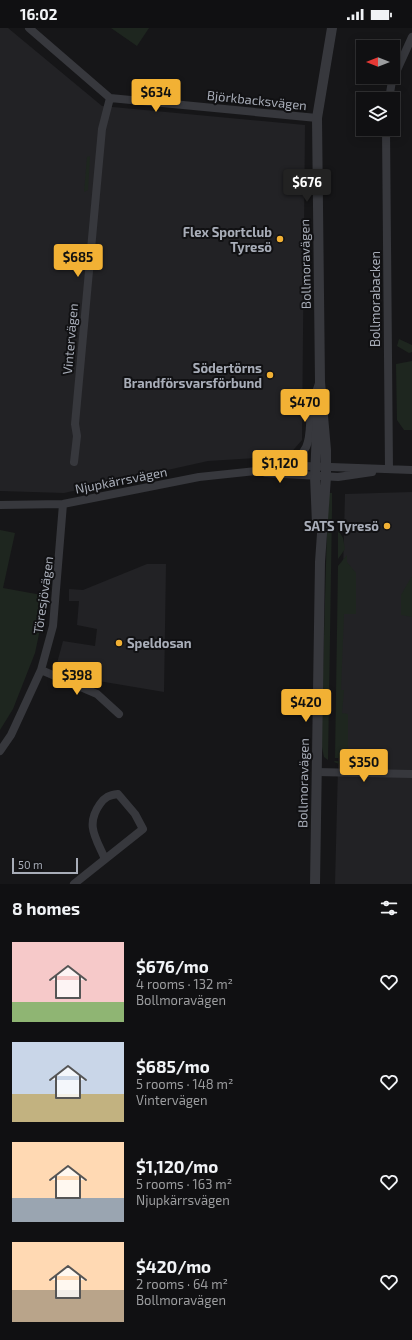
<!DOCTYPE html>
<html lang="en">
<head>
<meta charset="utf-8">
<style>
  :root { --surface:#101012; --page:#1e1e20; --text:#f1f3f6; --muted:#9c9d9f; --line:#303032; --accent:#f2b134 }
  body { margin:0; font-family:"Exo 2",sans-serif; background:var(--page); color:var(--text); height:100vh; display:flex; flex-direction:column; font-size:15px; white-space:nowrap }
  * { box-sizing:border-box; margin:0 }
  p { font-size:13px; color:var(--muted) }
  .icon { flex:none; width:22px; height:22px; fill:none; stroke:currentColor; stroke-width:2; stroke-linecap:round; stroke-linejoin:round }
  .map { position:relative; height:856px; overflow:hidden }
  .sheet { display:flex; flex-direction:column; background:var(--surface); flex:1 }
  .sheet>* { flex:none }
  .needle { width:26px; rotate:270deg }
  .tools { position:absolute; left:356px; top:12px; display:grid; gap:8px }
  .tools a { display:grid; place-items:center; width:44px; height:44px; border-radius:0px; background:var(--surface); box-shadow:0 2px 10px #0003,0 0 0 1px var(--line); font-size:20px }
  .scale { position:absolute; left:12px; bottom:10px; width:66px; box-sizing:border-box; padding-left:4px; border:2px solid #a8adb8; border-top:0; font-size:11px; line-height:14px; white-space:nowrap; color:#a8adb8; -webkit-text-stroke:3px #111113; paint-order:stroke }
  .price { position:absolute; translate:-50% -34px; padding:0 9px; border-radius:4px; background:var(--accent); color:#111; font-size:13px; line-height:26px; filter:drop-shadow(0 1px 2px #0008) }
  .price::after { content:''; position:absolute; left:50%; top:24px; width:12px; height:9px; margin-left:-6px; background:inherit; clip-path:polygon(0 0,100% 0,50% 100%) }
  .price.current { background:#222; color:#fff }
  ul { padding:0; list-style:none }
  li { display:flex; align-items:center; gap:12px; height:100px; padding:0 12px }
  li span { display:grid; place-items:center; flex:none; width:112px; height:80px; border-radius:0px; color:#555 }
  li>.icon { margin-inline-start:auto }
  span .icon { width:48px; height:48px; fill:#fffc; stroke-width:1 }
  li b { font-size:17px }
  h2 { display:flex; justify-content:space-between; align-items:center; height:48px; padding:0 12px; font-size:17px }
  .status { display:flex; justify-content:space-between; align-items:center; height:28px; padding:0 20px; background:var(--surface); direction:ltr }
  .status svg { height:11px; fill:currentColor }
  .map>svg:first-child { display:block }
  .built { fill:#222225 }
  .green { fill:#1e261f }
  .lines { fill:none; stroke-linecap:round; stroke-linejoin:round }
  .minor { stroke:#37383d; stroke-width:8 }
  .tertiary { stroke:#37383d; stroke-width:10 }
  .poi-dot { fill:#f2b134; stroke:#111113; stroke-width:1.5 }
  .labels { text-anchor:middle; stroke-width:4; stroke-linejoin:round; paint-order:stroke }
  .street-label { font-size:13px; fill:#a8adb8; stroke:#111113 }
  .poi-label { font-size:13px; font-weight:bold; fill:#a8adb8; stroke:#111113; text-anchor:end }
</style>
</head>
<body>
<div class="status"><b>16:02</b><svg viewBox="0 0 49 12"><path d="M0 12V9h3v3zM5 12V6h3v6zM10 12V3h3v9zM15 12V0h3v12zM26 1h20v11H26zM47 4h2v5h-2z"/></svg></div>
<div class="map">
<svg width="412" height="856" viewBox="0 0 412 856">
  <rect width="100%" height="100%" fill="#161618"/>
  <path class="built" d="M0 0H8L102 78 305 97 302 412 288 428 208 433 64 465 0 463Z
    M412 464V856H335L345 466Z
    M147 536H166L164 664 63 647 56 639 63 613 95 618 97 601 77 597 79 573H69V561L83 562Z"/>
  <path class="green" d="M111 0H149L137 18Z
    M90 128 88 162 84 164 87 129Z
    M399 311 412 317V324L409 325 397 318Z
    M412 333V402H404L397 392 396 336Z
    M328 465H332V483L328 732 324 729 321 715Z
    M0 502 15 505 3 560 47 568 35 625 13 681 0 702Z
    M338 502 343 510 345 521 338 531Z
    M347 527V534L356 545V586H344L341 662H344L342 685 348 686V730H335L338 538Z
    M412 548V589L401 587V567Z
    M334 734 335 733 378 735 374 738 339 736Z"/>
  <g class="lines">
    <path class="minor" d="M29 0 110 70 317 90
      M389 71 392 53 412 9
      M386 101 389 441
      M74 434 77 408 75 396 102 101 110 70
      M285 437C317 423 307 403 312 376 314 369 317 362 319 355
      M266 445 338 449 372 444
      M0 477 63 476 199 449 304 438 412 442
      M41 642 97 666 119 686
      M0 723 11 707 41 642 53 598 63 476
      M316 744 412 746
      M74 856 143 801 135 786 118 766C109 767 105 769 100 776 85 797 96 810 105 831"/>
    <path class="tertiary" d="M317 496 315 448 318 381
      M315 856 320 534 326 449V422L320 354 317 90 332 0"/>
  </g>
  <g class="poi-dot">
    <circle cx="280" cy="211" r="4"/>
    <circle cx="270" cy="347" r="4"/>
    <circle cx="387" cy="498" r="4"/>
    <circle cx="119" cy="615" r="4"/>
  </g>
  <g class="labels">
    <g class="street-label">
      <text transform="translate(257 72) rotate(6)" y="5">Björkbacksvägen</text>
      <text transform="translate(305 236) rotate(-91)" y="5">Bollmoravägen</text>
      <text transform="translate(375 271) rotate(-90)" y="5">Bollmorabacken</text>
      <text transform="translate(70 311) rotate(-85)" y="5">Vintervägen</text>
      <text transform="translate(121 452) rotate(-11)" y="5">Njupkärrsvägen</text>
      <text transform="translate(43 567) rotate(-82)" y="5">Töresjövägen</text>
      <text transform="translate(303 755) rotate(-89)" y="5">Bollmoravägen</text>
    </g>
    <g class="poi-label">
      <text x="272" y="209">Flex Sportclub<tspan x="272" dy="15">Tyresö</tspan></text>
      <text x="262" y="345">Södertörns<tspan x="262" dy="15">Brandförsvarsförbund</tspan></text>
      <text x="379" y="503">SATS Tyresö</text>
      <text x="127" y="620" text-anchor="start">Speldosan</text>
    </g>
  </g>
</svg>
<div class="tools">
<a><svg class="needle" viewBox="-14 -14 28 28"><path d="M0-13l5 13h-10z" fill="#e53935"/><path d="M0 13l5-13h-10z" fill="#9c9d9f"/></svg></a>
<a><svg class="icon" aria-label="layers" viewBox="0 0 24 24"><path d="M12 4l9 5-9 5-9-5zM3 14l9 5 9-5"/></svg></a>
</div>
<div class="scale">50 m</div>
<b class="price" style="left:156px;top:85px">$634</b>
<b class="price current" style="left:307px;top:175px">$676</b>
<b class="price" style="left:78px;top:250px">$685</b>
<b class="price" style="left:305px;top:395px">$470</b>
<b class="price" style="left:280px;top:456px">$1,120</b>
<b class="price" style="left:77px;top:668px">$398</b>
<b class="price" style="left:306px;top:695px">$420</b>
<b class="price" style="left:364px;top:755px">$350</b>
</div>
<section class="sheet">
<h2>8 homes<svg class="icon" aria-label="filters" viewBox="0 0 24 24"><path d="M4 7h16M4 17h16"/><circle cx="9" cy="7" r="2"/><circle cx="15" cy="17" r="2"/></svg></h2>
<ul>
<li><span style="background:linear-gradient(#f6c9c9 75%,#8fb573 0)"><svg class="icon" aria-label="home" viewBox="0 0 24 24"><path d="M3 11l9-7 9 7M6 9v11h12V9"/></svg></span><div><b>$676/mo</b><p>4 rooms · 132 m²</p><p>Bollmoravägen</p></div><svg class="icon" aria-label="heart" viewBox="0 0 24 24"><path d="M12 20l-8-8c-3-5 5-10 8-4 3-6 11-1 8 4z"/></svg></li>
<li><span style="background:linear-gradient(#c9d6e8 65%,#c2b280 0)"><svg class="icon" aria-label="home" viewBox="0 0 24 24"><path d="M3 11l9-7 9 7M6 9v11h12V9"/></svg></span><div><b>$685/mo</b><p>5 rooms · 148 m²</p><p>Vintervägen</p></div><svg class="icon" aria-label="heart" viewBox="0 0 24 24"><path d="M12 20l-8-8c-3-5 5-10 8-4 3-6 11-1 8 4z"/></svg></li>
<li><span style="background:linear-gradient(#ffd9b3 70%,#9aa5b1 0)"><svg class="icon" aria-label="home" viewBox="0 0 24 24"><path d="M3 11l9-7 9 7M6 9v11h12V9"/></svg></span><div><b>$1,120/mo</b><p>5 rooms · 163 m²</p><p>Njupkärrsvägen</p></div><svg class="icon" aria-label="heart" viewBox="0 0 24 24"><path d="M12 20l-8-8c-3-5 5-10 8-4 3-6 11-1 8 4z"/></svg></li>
<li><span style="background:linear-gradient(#ffd9b3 60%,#b9a48a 0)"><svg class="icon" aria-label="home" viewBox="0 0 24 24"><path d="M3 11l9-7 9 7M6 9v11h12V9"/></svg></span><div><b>$420/mo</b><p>2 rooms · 64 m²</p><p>Bollmoravägen</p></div><svg class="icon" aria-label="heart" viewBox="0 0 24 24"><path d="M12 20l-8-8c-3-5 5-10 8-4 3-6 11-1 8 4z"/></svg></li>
</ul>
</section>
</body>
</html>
